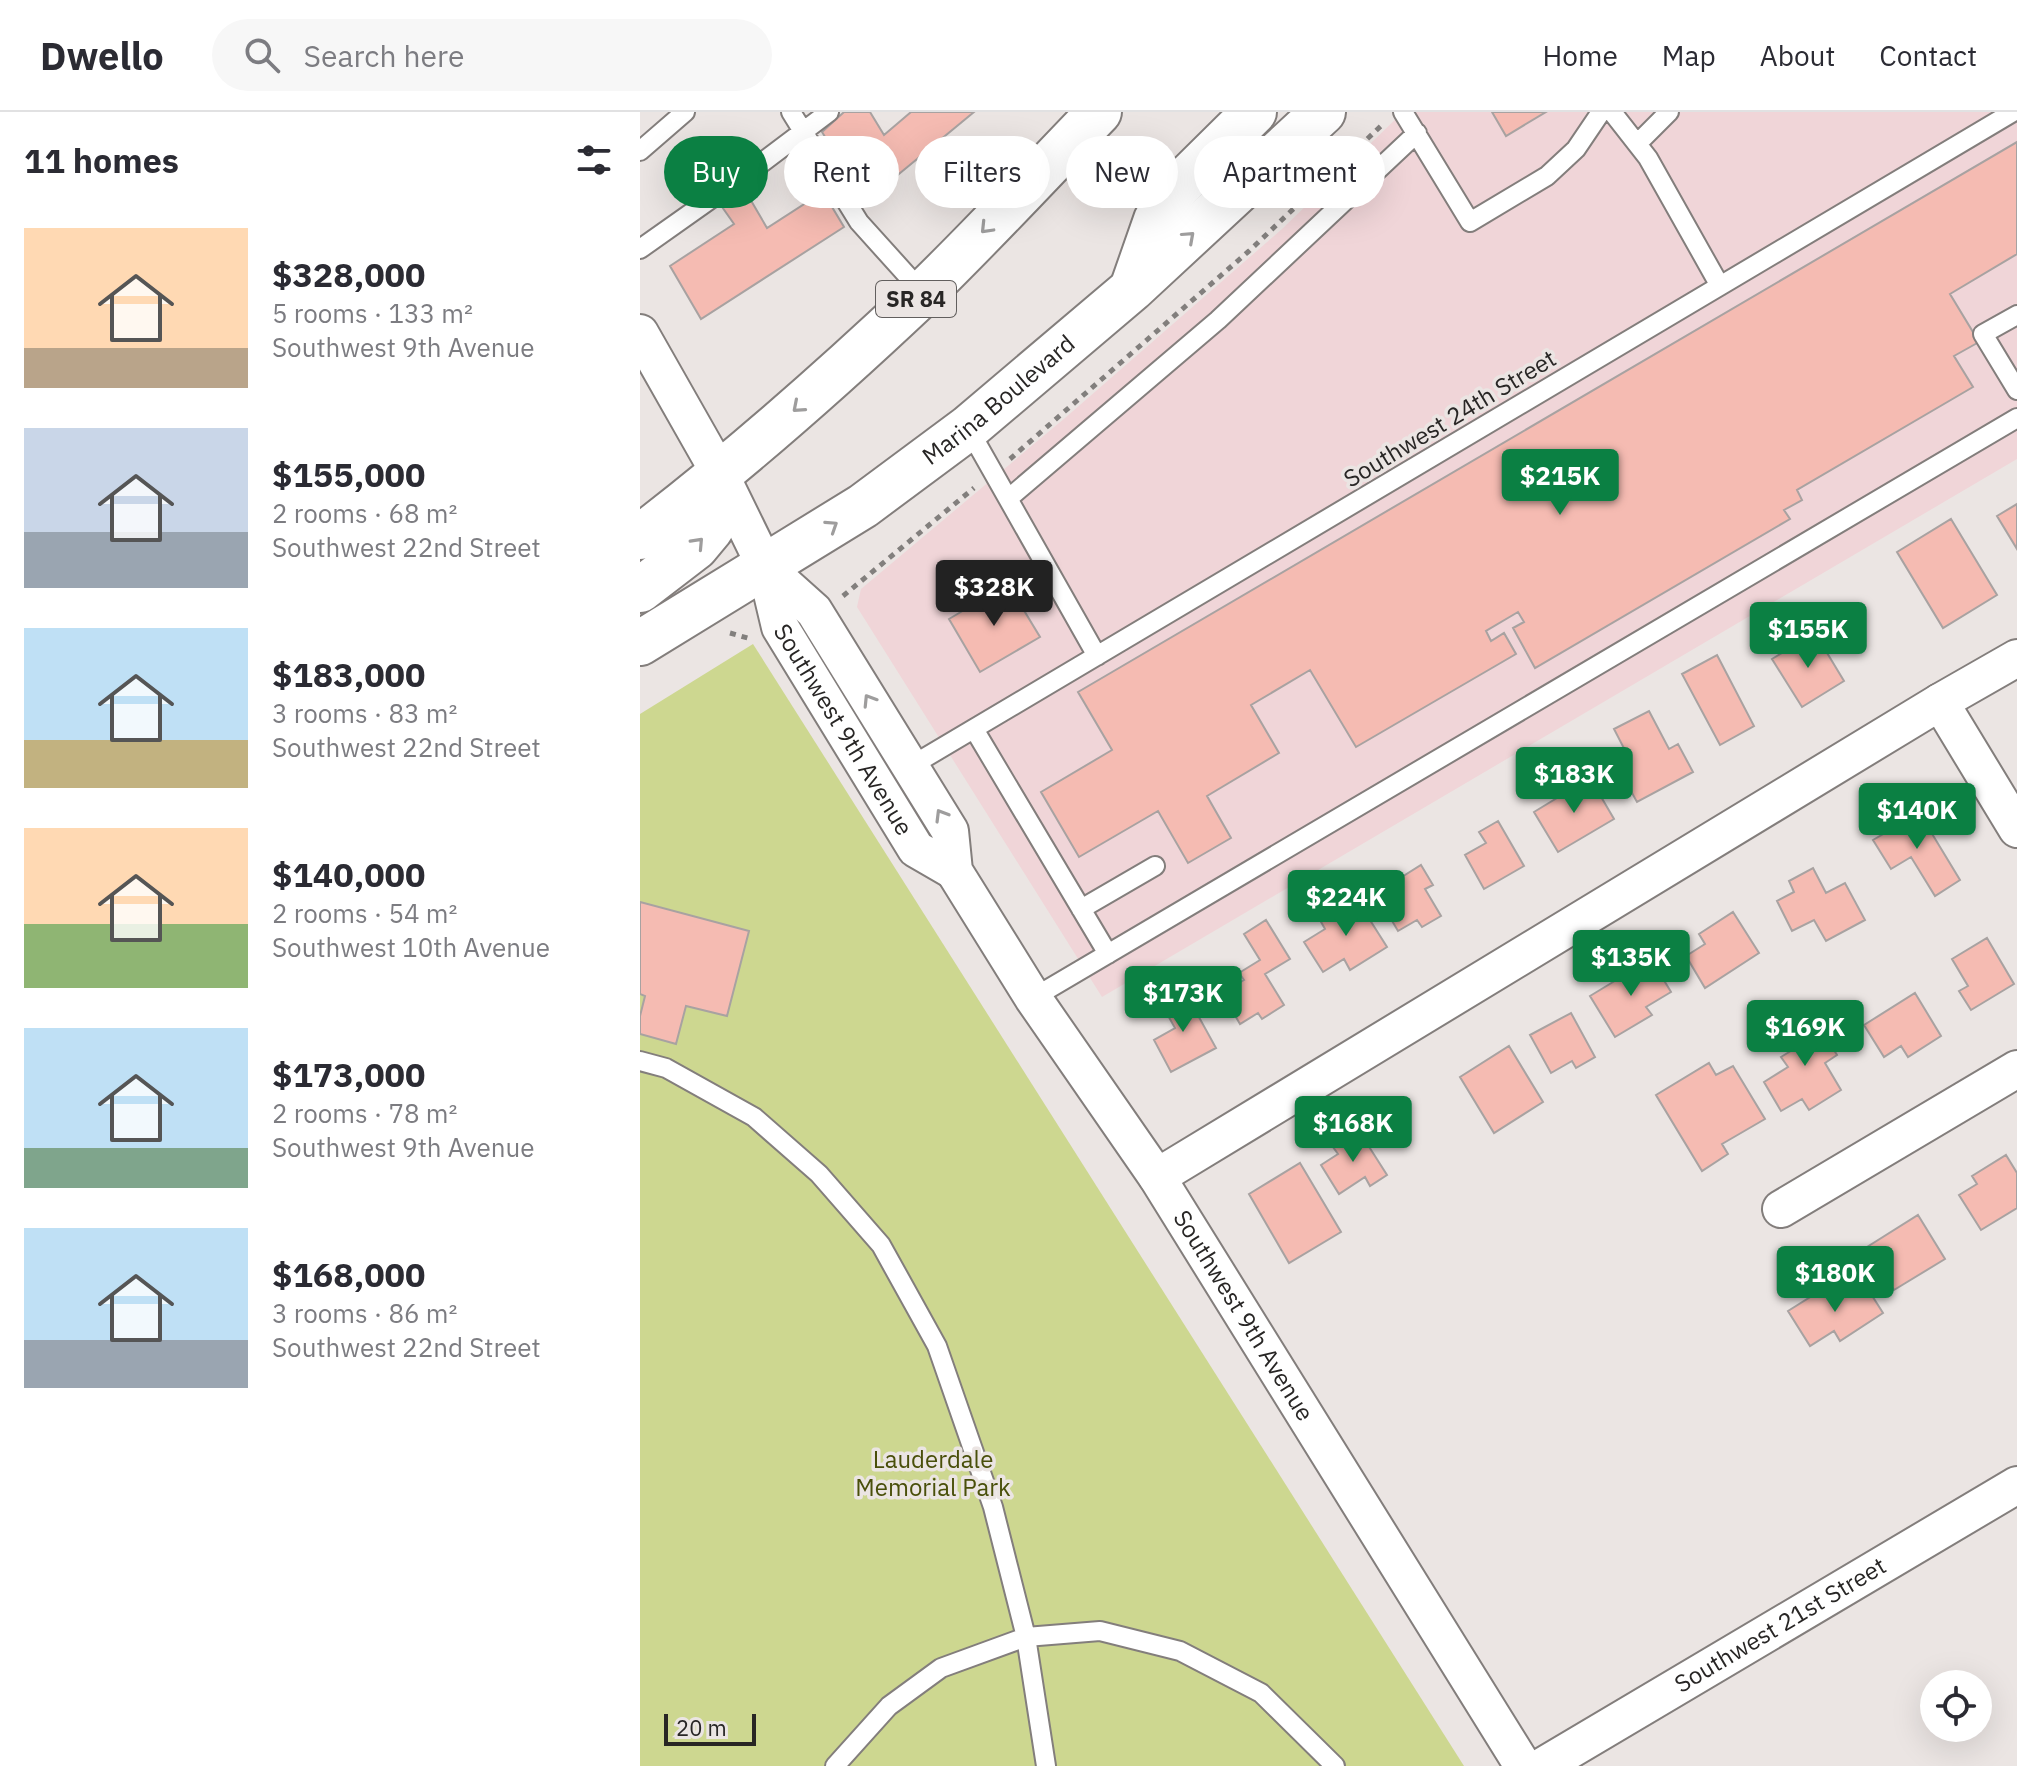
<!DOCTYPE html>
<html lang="en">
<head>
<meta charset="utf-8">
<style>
  :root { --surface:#fff; --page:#f7f7f7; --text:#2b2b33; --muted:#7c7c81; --line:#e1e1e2; --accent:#0b8043 }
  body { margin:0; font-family:"IBM Plex Sans",sans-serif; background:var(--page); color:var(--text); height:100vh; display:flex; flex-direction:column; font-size:30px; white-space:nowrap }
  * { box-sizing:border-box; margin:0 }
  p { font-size:26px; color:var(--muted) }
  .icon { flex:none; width:44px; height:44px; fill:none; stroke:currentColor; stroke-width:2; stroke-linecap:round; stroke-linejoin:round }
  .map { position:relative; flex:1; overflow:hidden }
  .drawer { display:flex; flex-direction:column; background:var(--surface); width:640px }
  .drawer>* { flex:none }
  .hud { position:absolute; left:24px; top:24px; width:760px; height:72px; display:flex; gap:16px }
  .controls { position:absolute; left:1280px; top:1558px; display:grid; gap:16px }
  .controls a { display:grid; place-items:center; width:72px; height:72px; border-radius:50%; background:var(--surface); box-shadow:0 8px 32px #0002; font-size:40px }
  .scale { position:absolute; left:24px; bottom:20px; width:92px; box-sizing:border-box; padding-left:8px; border:4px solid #282625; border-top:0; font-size:22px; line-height:28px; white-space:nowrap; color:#282625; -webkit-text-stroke:6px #ebe5e3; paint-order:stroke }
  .price { position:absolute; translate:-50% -68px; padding:0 18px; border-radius:8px; background:var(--accent); color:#fff; font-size:26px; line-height:52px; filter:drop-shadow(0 2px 4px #0008) }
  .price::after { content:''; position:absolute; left:50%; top:48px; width:24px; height:18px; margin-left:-12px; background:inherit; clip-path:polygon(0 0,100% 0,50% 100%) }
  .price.current { background:#222; color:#fff }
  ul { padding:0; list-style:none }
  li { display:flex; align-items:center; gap:24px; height:200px; padding:0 24px }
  li span { display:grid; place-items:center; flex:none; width:224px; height:160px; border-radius:0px; color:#555 }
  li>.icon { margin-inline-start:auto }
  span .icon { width:96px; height:96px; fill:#fffc; stroke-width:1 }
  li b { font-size:34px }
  h2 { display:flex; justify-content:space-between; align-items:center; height:96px; padding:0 24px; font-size:34px }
  .pill { padding:0 28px; border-radius:36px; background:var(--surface); box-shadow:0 8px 32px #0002; font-size:28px; line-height:72px }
  .pill.current { background:var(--accent); color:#fff }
  header { display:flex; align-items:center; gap:48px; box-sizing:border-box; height:112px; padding:0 40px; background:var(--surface); border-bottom:2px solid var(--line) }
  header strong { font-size:38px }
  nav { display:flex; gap:44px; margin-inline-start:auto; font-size:28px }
  .search { width:560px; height:72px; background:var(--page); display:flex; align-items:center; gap:20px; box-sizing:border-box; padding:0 28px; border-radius:44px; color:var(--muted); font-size:30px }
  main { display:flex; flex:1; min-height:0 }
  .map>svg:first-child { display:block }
  .commercial { fill:#f0d5d8 }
  .green { fill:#cdd790 }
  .building { fill:#f5bbb2; stroke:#a8a2a1; stroke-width:2 }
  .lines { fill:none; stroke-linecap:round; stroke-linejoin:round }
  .service-casing { stroke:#837e7c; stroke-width:22 }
  .minor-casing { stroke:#837e7c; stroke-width:40 }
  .primary-casing { stroke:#837e7c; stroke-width:48 }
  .path { stroke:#827f7d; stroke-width:5; stroke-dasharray:6 6; stroke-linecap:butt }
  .service { stroke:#fff; stroke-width:18 }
  .minor { stroke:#fff; stroke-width:36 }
  .primary { stroke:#fff; stroke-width:44 }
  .oneway { stroke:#9e9d9d }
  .labels { text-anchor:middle; stroke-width:7; stroke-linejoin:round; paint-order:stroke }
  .shield { fill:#ebe5e3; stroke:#625f5e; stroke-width:2 }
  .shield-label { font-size:22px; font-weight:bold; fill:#282625 }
  .street-label { font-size:24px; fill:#282625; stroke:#ebe5e3 }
  .park-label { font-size:24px; fill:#494f0a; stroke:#ebe5e3 }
</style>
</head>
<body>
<header>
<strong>Dwello</strong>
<div class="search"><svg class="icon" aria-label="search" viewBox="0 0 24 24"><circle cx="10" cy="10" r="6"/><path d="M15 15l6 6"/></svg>Search here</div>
<nav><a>Home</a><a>Map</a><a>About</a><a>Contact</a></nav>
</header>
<main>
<section class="drawer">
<h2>11 homes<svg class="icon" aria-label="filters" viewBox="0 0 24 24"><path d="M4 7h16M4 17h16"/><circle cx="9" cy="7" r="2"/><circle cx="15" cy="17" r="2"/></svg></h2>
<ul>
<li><span style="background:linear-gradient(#ffd9b3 75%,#b9a48a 0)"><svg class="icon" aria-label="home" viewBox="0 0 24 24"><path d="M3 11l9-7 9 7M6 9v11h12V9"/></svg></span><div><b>$328,000</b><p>5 rooms · 133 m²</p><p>Southwest 9th Avenue</p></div></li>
<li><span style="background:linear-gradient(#c9d6e8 65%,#9aa5b1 0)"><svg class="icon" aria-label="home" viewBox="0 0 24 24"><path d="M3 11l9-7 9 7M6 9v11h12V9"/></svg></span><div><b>$155,000</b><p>2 rooms · 68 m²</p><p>Southwest 22nd Street</p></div></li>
<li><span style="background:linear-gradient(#bfe0f5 70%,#c2b280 0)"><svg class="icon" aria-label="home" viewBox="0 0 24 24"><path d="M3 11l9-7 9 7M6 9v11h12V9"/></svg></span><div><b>$183,000</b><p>3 rooms · 83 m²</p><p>Southwest 22nd Street</p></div></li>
<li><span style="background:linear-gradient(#ffd9b3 60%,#8fb573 0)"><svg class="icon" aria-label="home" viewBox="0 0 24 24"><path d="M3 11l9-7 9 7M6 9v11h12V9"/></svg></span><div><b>$140,000</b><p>2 rooms · 54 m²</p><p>Southwest 10th Avenue</p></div></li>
<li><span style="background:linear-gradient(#bfe0f5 75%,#7fa58c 0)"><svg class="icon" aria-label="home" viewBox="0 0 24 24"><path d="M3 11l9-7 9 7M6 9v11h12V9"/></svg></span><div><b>$173,000</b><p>2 rooms · 78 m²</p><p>Southwest 9th Avenue</p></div></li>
<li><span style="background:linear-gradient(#bfe0f5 70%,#9aa5b1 0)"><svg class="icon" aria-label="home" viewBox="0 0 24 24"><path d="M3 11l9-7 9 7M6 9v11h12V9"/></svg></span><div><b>$168,000</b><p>3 rooms · 86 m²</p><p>Southwest 22nd Street</p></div></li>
</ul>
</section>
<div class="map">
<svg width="1377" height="1654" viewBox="0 0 1377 1654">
  <rect width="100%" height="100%" fill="#ebe5e3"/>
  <path class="commercial" d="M763 0H1377V347L462 885 217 495 221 477 425 306 642 117Z"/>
  <path class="green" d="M113 532 824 1654H0V602Z"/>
  <path class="building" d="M204 0H230L244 23 271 0H334L225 90 182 20Z
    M852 0H906L866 24Z
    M1377 30V142L1310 182 1339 230 1314 244 1333 275 1157 378 1162 388 1144 398 1150 407 895 556 873 516 884 510 878 500 846 519 851 529 864 521 876 542 716 635 670 558 611 593 639 641 567 684 591 726 548 751 518 699 439 745 401 680 472 638 438 580Z
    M92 56 127 116 183 80 204 115 61 207 30 154 94 112 66 72Z
    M1377 392V437L1357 404Z
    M1311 407 1357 483 1303 516 1257 440Z
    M368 472 400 525 340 560 309 507Z
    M1175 521 1204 569 1162 595 1132 547Z
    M1077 543 1114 614 1080 633 1042 562Z
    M1009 599 1029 637 1038 632 1053 660 997 690 976 652 989 646 974 617Z
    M950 666 974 707 918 740 894 700Z
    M1277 697 1320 768 1295 784 1271 745 1251 757 1233 728 1250 718 1248 714Z
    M858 709 884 754 844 777 825 743 846 731 839 720Z
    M781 753 793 773 785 777 801 804 782 815 777 808 758 819 741 790 762 777 757 768Z
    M1173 756 1186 781 1205 771 1225 808 1186 829 1174 808 1152 819 1137 789 1154 780 1149 769Z
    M716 786 747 835 710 858 704 847 683 860 664 830 685 817 680 808Z
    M0 790 109 819 87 904 46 894 36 932 0 922V904L5 884 0 882Z
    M1093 800 1119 841 1065 876 1046 844 1065 832 1059 822Z
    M626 808 650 847 625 862 644 893 622 907 618 901 600 912 582 881 604 868 599 861 620 848 604 822Z
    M1347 826 1374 872 1331 898 1319 879 1328 874 1312 847Z
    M1011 847 1031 880 1006 895 1012 903 975 925 950 884Z
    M544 878 576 936 531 960 514 928 535 916 521 891Z
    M1275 881 1301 924 1268 945 1261 934 1244 945 1224 913Z
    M931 901 955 945 936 956 932 949 911 961 890 923Z
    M1171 901 1197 943 1185 951 1201 978 1169 998 1162 987 1141 999 1124 970 1148 955 1141 945 1159 934 1148 915Z
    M869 934 903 990 854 1021 820 965Z
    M1069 951 1076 963 1093 954 1125 1007 1082 1032 1088 1042 1062 1059 1016 983Z
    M719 1019 747 1063 730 1074 725 1065 699 1082 681 1053 698 1042 693 1035Z
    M1366 1043 1377 1061V1096L1341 1118 1319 1083 1337 1072 1332 1064Z
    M660 1051 701 1120 649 1151 609 1082Z
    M1278 1103 1305 1147 1254 1178 1227 1135Z
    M1224 1171 1243 1201 1200 1229 1194 1219 1170 1234 1148 1199 1188 1174 1197 1189Z"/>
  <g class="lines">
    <defs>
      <path id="service" d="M151 0 219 110 283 181
        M763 0 830 110 907 64 936 37 961 0
        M972 0 1008 46 1080 174
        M997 32 1029 0
        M0 39 45 0
        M99 68 189 0
        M0 137 75 84
        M1377 203 1343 222 1377 278
        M328 316 457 544
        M369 386 578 208 777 21
        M334 617 468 842
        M271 654 1373 0
        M441 797 515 754
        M393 886 1377 306
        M0 949 26 956 114 1005 179 1062 241 1133 297 1234 353 1395 386 1525 406 1654
        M195 1654 249 1594 301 1556 386 1525 460 1519 540 1539 621 1581 695 1654"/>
      <g id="minor">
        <path id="s1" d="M0 221 80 362 126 456 140 515 276 737 314 759"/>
        <path id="s2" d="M126 456 174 499 310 719 314 759 393 886 517 1065 883 1654"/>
        <path d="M1300 590 1377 717"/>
        <path d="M517 1065 1300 590 1377 546"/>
        <path d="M1141 1097 1377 957"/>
        <path id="s3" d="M903 1654 1377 1373"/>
      </g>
      <g id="primary">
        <path d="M494 171 516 108 529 84 614 0"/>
        <path d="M0 425C98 350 191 268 281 183 342 124 400 61 459 0"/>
        <path d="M0 478 56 435 71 417 80 362"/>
        <path id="s4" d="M0 531 223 394 328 316 492 177 683 0"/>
      </g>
    </defs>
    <use href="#service" class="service-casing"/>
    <use href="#minor" class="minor-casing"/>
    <use href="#primary" class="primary-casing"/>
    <path class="path" d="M370 347 609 139 743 12
      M203 484 334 376
      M90 521 111 527"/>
    <use href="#service" class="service"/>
    <use href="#minor" class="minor"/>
    <use href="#primary" class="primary"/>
  </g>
  <defs><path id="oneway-chevron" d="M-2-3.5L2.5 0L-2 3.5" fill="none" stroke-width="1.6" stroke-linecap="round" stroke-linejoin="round" transform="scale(2)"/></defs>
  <g class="oneway">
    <use href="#oneway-chevron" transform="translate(346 116) rotate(134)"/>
    <use href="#oneway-chevron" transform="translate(549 125) rotate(-42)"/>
    <use href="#oneway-chevron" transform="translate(158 295) rotate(139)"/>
    <use href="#oneway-chevron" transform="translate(192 414) rotate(-33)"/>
    <use href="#oneway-chevron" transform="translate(58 431) rotate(-47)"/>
    <use href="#oneway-chevron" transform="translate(229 588) rotate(-122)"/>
    <use href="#oneway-chevron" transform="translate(301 703) rotate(-121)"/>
  </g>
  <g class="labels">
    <rect class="shield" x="236" y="169" width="80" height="36" rx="6"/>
    <g class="shield-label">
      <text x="276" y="195">SR 84</text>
    </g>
    <g class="street-label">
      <text dy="8" stroke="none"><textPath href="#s4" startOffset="434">Marina Boulevard</textPath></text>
      <text transform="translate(810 307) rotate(-31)" y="8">Southwest 24th Street</text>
      <text dy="8" stroke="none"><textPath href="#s1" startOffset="448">Southwest 9th Avenue</textPath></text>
      <text dy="8" stroke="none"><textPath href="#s2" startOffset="894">Southwest 9th Avenue</textPath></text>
      <text dy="8" stroke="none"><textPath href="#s3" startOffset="276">Southwest 21st Street</textPath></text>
    </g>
    <g class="park-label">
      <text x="293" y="1356">Lauderdale<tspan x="293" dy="28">Memorial Park</tspan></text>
    </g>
  </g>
</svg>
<div class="controls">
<a><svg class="icon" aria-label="locate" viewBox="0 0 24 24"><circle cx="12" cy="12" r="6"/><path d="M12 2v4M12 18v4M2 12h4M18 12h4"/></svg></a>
</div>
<div class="scale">20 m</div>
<b class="price" style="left:920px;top:405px">$215K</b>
<b class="price current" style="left:354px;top:516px">$328K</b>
<b class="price" style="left:1168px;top:558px">$155K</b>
<b class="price" style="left:934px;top:703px">$183K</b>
<b class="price" style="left:1277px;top:739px">$140K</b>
<b class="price" style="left:706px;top:826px">$224K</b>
<b class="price" style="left:991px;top:886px">$135K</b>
<b class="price" style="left:543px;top:922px">$173K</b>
<b class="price" style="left:1165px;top:956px">$169K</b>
<b class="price" style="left:713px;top:1052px">$168K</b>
<b class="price" style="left:1195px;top:1202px">$180K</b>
<div class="hud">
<a class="pill current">Buy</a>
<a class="pill">Rent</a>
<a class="pill">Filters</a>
<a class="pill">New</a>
<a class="pill">Apartment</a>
</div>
</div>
</main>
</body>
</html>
